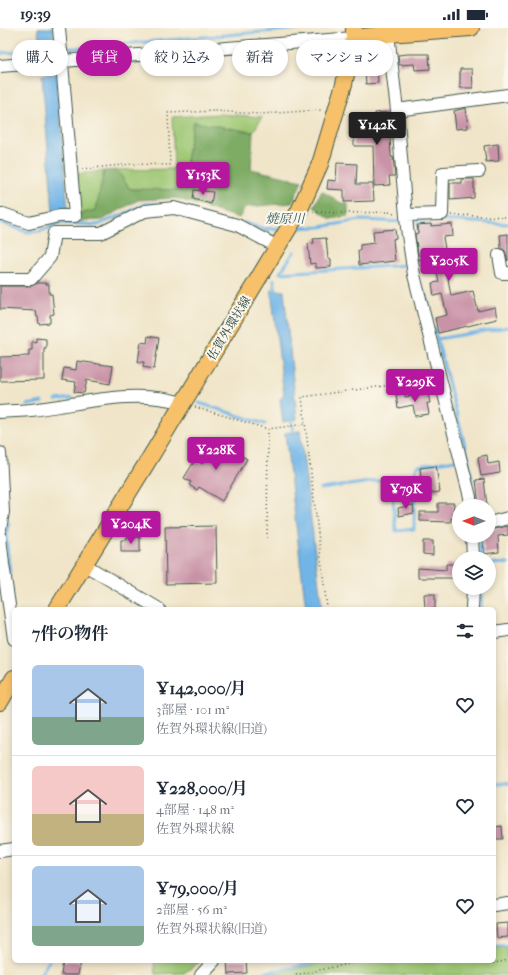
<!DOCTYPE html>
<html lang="ja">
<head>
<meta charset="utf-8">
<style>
  :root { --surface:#fff; --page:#f6f6f7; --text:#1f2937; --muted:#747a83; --line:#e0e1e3; --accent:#b5179e }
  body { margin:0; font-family:"IM FELL French Canon","Noto Serif JP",serif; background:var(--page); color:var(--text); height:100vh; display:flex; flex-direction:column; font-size:15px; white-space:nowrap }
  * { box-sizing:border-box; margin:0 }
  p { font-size:13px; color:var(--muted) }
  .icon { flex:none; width:22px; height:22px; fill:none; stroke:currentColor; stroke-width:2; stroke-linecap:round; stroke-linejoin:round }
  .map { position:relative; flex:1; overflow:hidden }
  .drawer { position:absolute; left:12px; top:579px; width:484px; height:356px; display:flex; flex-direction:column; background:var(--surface); border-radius:6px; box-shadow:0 2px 6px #0003 }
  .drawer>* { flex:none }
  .top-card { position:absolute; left:12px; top:12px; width:484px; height:36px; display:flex; gap:8px }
  .needle { width:26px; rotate:270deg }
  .buttons { position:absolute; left:452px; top:471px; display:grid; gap:8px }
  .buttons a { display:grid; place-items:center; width:44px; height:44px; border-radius:50%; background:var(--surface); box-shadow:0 2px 6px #0003; font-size:20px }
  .price { position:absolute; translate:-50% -34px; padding:0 9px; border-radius:4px; background:var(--accent); color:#fff; font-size:13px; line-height:26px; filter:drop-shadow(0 1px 2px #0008) }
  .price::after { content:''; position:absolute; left:50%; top:24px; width:12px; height:9px; margin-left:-6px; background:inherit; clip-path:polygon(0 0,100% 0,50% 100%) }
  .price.selected { background:#222; color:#fff }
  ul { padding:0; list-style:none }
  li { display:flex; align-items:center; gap:12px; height:100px; padding:0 20px }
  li+li { border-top:1px solid var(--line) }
  li span { display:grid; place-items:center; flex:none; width:112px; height:80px; border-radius:6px; color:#555 }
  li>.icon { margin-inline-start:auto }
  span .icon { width:48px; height:48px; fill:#fffc; stroke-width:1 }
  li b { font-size:17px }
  h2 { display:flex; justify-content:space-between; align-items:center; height:48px; padding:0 20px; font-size:17px }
  .pill { padding:0 14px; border-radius:18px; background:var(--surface); box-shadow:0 2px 6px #0003; font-size:14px; line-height:36px }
  .pill.selected { background:var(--accent); color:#fff }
  .status { display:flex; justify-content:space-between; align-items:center; height:28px; padding:0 20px; background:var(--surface); direction:ltr }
  .status svg { height:11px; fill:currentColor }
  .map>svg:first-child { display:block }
  .green { fill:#9ec773; stroke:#5e8254 }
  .forest { fill:#7eac65; stroke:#4e744c }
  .water { fill:#71b5e7; stroke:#48798e }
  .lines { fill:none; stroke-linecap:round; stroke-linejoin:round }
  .stream { stroke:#71b5e7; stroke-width:3 }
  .building { fill:#c993a7 }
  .minor-casing { stroke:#3e564a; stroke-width:14 }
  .major-casing { stroke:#3e564a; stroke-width:18 }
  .path { stroke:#3e564a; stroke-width:1.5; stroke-dasharray:1 3; stroke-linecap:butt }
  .minor { stroke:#fff; stroke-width:12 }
  .major { stroke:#f6c16b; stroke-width:16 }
  .labels { text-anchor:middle; stroke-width:4; stroke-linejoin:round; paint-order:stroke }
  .street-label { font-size:12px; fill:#1f3d34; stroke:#fbf7ec }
  .water-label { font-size:13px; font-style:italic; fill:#345b61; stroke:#fbf7ec }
</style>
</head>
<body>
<div class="status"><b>19:39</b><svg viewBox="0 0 49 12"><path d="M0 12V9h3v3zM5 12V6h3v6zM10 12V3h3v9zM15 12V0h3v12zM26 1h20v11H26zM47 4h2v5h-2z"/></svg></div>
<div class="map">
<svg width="508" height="947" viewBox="0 0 508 947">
  <rect width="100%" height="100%" fill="#fbf7ec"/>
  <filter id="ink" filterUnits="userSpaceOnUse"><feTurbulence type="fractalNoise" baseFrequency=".025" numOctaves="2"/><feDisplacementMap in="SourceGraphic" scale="8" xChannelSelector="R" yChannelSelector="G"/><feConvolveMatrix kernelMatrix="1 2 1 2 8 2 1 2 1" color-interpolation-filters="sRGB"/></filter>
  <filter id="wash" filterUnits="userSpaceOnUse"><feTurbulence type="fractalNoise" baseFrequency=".012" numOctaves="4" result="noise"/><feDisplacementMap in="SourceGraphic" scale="16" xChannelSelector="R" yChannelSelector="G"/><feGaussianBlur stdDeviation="0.9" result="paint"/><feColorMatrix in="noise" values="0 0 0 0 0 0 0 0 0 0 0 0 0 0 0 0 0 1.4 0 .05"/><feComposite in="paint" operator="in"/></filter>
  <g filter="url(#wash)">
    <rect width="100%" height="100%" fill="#f0e5c9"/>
    <path class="green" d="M219 86 262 89 253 104 193 94C188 117 186 140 178 162L130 161 117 142 174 141 172 89Z
      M104 143 96 183 79 186 76 146Z
      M508 919V947H265L332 933H494V920Z
      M154 933H201L184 945 155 946Z"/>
    <path class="forest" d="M193 94 253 104 251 141 302 153 292 175 245 179 239 190 176 170 138 172 102 192 79 193V186L96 182 104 143 117 142 130 161 178 162 184 146Z
      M322 163 341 175 348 176V188L331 191 314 179Z"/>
    <path class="water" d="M38 0H53L55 22 40 23Z
      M57 45 68 183 53 184 42 47Z
      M271 262 284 263 297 391 283 394 280 371 284 367Z
      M300 403 322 581H306L285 405Z"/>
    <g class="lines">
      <path class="stream" d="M64 21 309 0
        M0 25 58 22
        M440 192 508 196
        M0 194 27 204 40 203 61 195 98 197 146 176H158
        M410 194 430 192
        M245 195 264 201 283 200
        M294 200 320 199 361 192 404 194
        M264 201 273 210
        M294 224 280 245 406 237
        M274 252 276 265
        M425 265 431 288
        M434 300 468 429 472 454
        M437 311 508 299
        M56 372 72 370
        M199 375 265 396
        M27 377 42 374
        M291 390 293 406
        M321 461 391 451 396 503 414 501 415 446 417 438 455 432
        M9 495 6 508 10 547
        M479 508 482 530
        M489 536 508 535
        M481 581 482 560
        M494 756H508
        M494 918H508
        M40 947 49 933
        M252 947 325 933"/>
    </g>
    <g id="blocks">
      <path class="building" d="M408 26H429L430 41 415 42 414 36 399 37 398 27Z
        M377 39 378 55 366 56 365 40Z
        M460 41H472L473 60H460Z
        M466 80 468 100 456 101 454 83Z
        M389 84 391 129H393L395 148H389L390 157 374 158 373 118H354V94L376 93 375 85Z
        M498 116 499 133 486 134 484 118Z
        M337 135 357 136 356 156H373L374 173 344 174V162L327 161 328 152 336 153Z
        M462 151H474V170L450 172V155H462Z
        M194 162 213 164 211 176 193 171Z
        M431 196V198L452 196 453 208 443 209 447 233H445L451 268 473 263 478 283 495 279 497 291 438 305 435 290 447 287 442 266 434 268 432 255 439 254 435 237H432L431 230 419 232 415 206 418 205 417 197Z
        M395 201 396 210 393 211 395 233 359 237 358 223H360V217L374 215 373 203Z
        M508 206V233L505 223 501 220 500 207Z
        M326 210 328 231H331V239L316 240V235L310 236 308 216 314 215 313 211Z
        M38 255H46V256H49V266H52L54 286 50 287V295L39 296 38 289H37L36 283 0 281V258H31Z
        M148 308 159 310 154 341 143 339 144 334H138L141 314 147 315Z
        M36 310 46 311V320H44V352L0 353V329L29 328V322H32V313L36 314Z
        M77 333 113 338 110 356 87 352 84 365 74 364 76 354 62 352 64 340 76 342Z
        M405 365V369L428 365 430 375H427L429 386 415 388 413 377 398 380 396 367Z
        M216 412 247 431 222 473 199 459 197 462 189 457 191 454 184 450 195 432 202 436Z
        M487 427 488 436 499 434 500 445 481 448 478 429Z
        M436 438 440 464 425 466 423 459H422L420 440Z
        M484 451 487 478H479L476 452Z
        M438 475H454L453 491 451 490V494L420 493V484H438Z
        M413 477 414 485 399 488 398 480Z
        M216 498 217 555 166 556 165 499Z
        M508 498V507L498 508 499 524 484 526V519H483V508H489V502Z
        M127 509H140V524H121V512H127Z
        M423 513H433V527L423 526Z
        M446 536H459V550H418V540L446 542Z
        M424 566H435V581H425Z
        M502 798 503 811H494V799Z
        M508 895V909L497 910 496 896Z
        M63 933H81L78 947H61Z
        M227 933H246L247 945 228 946Z"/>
    </g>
  </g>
  <g filter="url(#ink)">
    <use href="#blocks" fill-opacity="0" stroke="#3e564a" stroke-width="1"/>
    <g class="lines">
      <defs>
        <path id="minor" d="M388 6 397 82 407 200 414 247 470 469V478
          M0 38 354 10
          M397 82 508 67
          M0 186H3L29 195 59 188H75L59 0
          M406 187 442 186 443 145 479 143
          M499 227 502 245H508
          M0 251H31L50 229 54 205H101L145 183 174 180 237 197 278 219
          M0 384C10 383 21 383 31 382 83 376 131 360 183 375
          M0 425 3 484 0 501
          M489 495 508 490
          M472 508 473 530
          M0 509 3 536 14 611
          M85 537 159 581
          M472 581 473 560
          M494 604 508 602
          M0 823 14 821
          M494 877 508 875
          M201 947 214 933"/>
        <path id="major" d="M354 10 388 6 471 0
          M57 581 151 428 299 183 320 136 344 56 354 10V0
          M0 674 14 650"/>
      </defs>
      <use href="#minor" class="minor-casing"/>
      <use href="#major" class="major-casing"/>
      <path class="path" d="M82 141 132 136 170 137 168 85 215 83 259 86 322 82
        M313 184 344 185 388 184 395 185
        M452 187 508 189
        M195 379 268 401 305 396
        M267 510 268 402
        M327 581 302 369 429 352
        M465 933 495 935 508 932
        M296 947 362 933"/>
      <use href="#minor" class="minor"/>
      <use href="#major" class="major"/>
    </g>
  </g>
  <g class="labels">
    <g class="street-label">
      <text transform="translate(229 300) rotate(-59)" y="4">佐賀外環状線</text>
    </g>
    <g class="water-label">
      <text x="285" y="195">焼原川</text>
    </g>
  </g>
</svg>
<div class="buttons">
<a><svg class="needle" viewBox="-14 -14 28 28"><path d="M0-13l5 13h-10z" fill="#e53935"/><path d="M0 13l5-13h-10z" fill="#747a83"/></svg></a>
<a><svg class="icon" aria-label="layers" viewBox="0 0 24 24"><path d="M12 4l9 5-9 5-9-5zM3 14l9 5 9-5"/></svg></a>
</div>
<b class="price selected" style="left:377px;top:118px">¥142K</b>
<b class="price" style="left:203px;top:168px">¥153K</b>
<b class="price" style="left:449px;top:254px">¥205K</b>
<b class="price" style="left:415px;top:375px">¥229K</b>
<b class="price" style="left:216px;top:443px">¥228K</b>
<b class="price" style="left:406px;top:482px">¥79K</b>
<b class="price" style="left:131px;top:517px">¥204K</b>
<div class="top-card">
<a class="pill">購入</a>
<a class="pill selected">賃貸</a>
<a class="pill">絞り込み</a>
<a class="pill">新着</a>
<a class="pill">マンション</a>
</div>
<section class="drawer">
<h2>7件の物件<svg class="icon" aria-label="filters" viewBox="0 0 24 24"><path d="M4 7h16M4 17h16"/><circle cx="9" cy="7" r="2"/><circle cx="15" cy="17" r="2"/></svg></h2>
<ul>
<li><span style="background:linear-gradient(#a9c7e8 65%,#7fa58c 0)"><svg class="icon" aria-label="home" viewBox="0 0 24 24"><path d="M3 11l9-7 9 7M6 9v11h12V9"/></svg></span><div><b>¥142,000/月</b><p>3部屋 · 101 m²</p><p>佐賀外環状線(旧道)</p></div><svg class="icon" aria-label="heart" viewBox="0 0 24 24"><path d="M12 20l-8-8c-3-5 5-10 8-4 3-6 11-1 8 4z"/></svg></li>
<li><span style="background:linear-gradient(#f6c9c9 60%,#c2b280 0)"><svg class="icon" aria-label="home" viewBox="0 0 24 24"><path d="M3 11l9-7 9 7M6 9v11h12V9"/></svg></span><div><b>¥228,000/月</b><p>4部屋 · 148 m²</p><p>佐賀外環状線</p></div><svg class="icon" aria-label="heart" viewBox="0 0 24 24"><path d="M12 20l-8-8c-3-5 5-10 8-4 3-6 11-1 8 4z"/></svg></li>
<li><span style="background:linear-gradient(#a9c7e8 75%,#7fa58c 0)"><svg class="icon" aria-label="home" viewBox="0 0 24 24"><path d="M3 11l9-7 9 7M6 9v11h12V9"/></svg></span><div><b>¥79,000/月</b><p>2部屋 · 56 m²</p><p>佐賀外環状線(旧道)</p></div><svg class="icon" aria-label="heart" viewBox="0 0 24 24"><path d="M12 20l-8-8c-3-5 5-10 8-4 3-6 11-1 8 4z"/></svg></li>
</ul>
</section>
</div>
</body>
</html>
